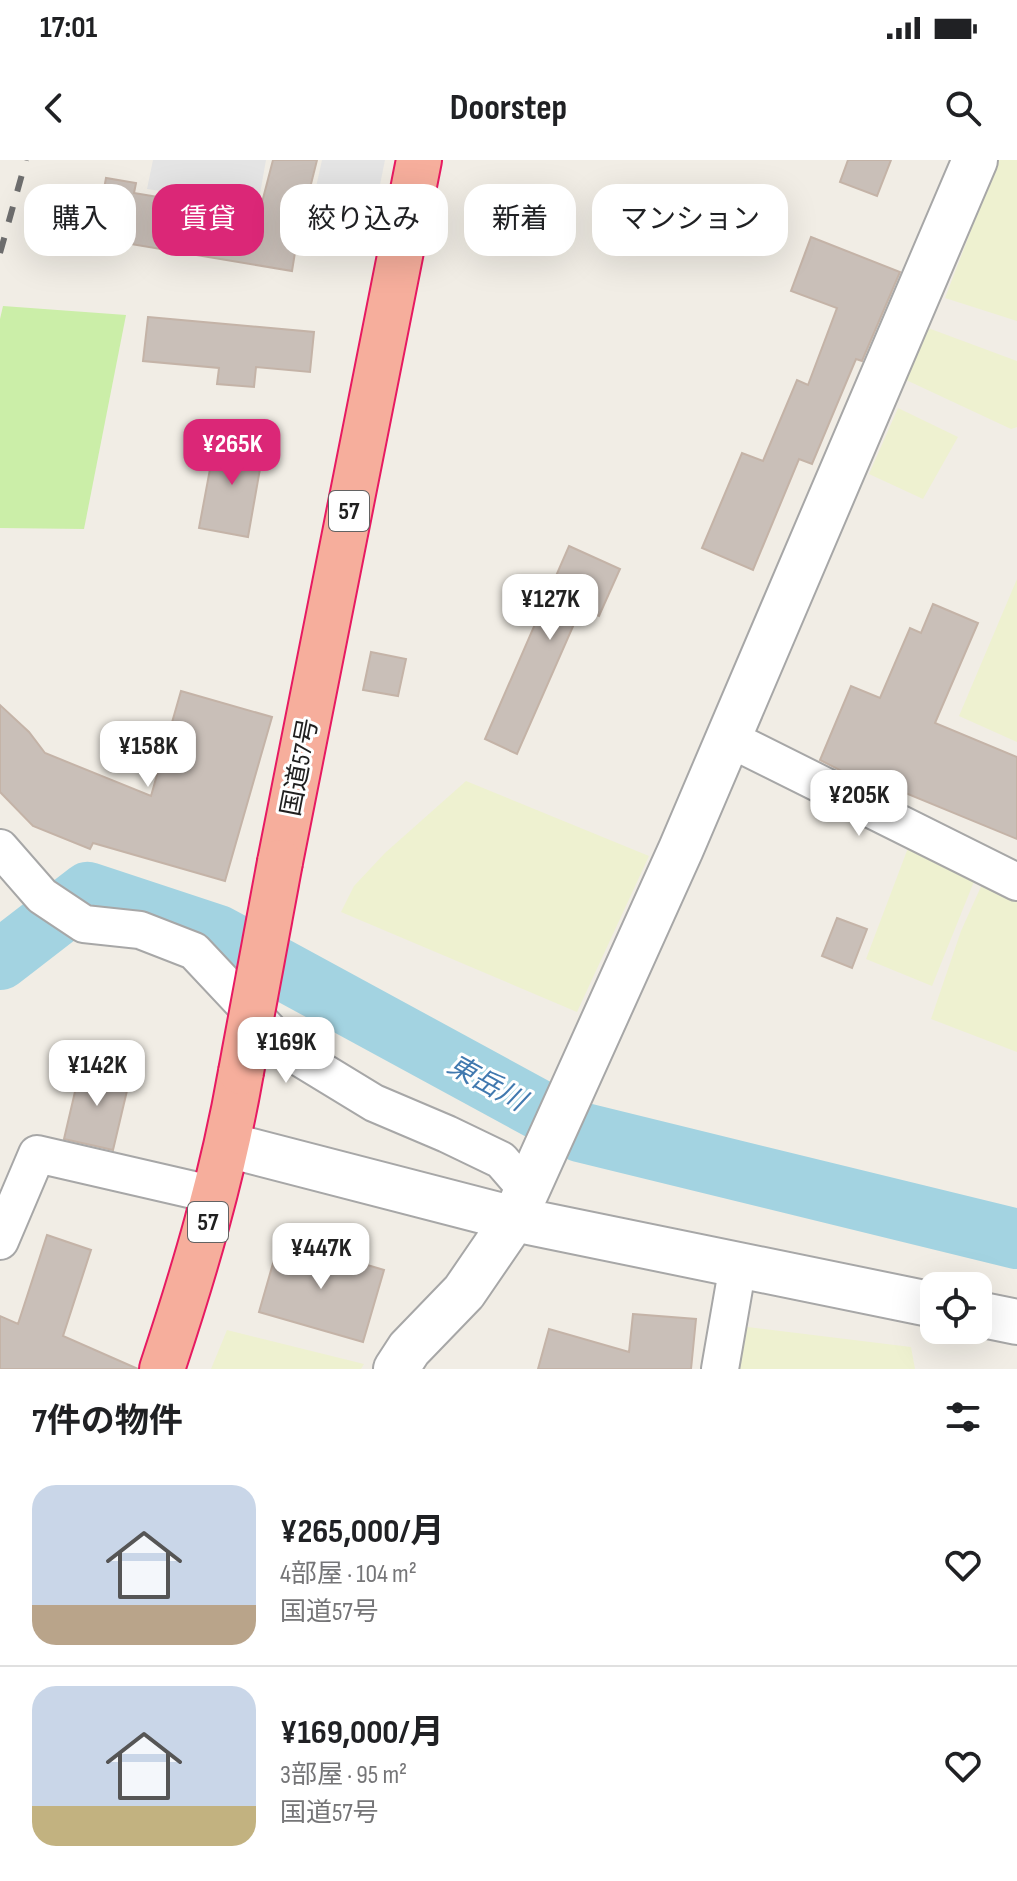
<!DOCTYPE html>
<html lang="ja">
<head>
<meta charset="utf-8">
<style>
  :root { --surface:#fff; --page:#f2f2f2; --text:#202124; --muted:#757577; --line:#e0e0e0; --accent:#db2777 }
  body { margin:0; font-family:"Sofia Sans Condensed","Noto Sans JP",sans-serif; background:var(--page); color:var(--text); height:100vh; display:flex; flex-direction:column; font-size:30px; white-space:nowrap }
  * { box-sizing:border-box; margin:0 }
  p { font-size:26px; color:var(--muted) }
  .icon { flex:none; width:44px; height:44px; fill:none; stroke:currentColor; stroke-width:2; stroke-linecap:round; stroke-linejoin:round }
  .map { position:relative; height:1209px; overflow:hidden }
  .details { display:flex; flex-direction:column; background:var(--surface); flex:1 }
  .details>* { flex:none }
  .top-card { position:absolute; left:24px; top:24px; width:970px; height:72px; display:flex; gap:16px }
  .fabs { position:absolute; left:920px; top:1112px; display:grid; gap:16px }
  .fabs a { display:grid; place-items:center; width:72px; height:72px; border-radius:16px; background:var(--surface); box-shadow:0 8px 32px #0002; font-size:40px }
  .price { position:absolute; translate:-50% -68px; padding:0 18px; border-radius:16px; background:#fff; color:#222; font-size:26px; line-height:52px; filter:drop-shadow(0 2px 4px #0008) }
  .price::after { content:''; position:absolute; left:50%; top:48px; width:24px; height:18px; margin-left:-12px; background:inherit; clip-path:polygon(0 0,100% 0,50% 100%) }
  .price.on { background:var(--accent); color:#fff }
  ul { padding:0; list-style:none }
  li { display:flex; align-items:center; gap:24px; height:200px; padding:0 32px }
  li+li { border-top:2px solid var(--line) }
  li span { display:grid; place-items:center; flex:none; width:224px; height:160px; border-radius:24px; color:#555 }
  li>.icon { margin-inline-start:auto }
  span .icon { width:96px; height:96px; fill:#fffc; stroke-width:1 }
  li b { font-size:34px }
  h2 { display:flex; justify-content:space-between; align-items:center; height:96px; padding:0 32px; font-size:34px }
  .tag { padding:0 28px; border-radius:24px; background:var(--surface); box-shadow:0 8px 32px #0002; font-size:28px; line-height:72px }
  .tag.on { background:var(--accent); color:#fff }
  .status { display:flex; justify-content:space-between; align-items:center; height:56px; padding:0 40px; background:var(--surface); direction:ltr }
  .status svg { height:22px; fill:currentColor }
  header { display:flex; justify-content:space-between; align-items:center; height:104px; padding:0 32px; background:var(--surface); font-size:36px; font-weight:700 }
  .map>svg:first-child { display:block }
  .farmland { fill:#eef1d0 }
  .grass { fill:#cbeea8 }
  .parking { fill:#e4e4e4 }
  .lines { fill:none; stroke-linecap:round; stroke-linejoin:round }
  .river { stroke:#a3d3e1; stroke-width:60 }
  .building { fill:#c9bfb8; stroke:#c4b3a7; stroke-width:2 }
  .minor-casing { stroke:#a7a7a7; stroke-width:40 }
  .tertiary-casing { stroke:#a7a7a7; stroke-width:48 }
  .trunk-casing { stroke:#e71a61; stroke-width:48 }
  .minor { stroke:#fff; stroke-width:36 }
  .tertiary { stroke:#fff; stroke-width:44 }
  .trunk { stroke:#f6ae9c; stroke-width:44 }
  .rail { stroke:#6e6e6e; stroke-width:6; stroke-dasharray:16 16; stroke-linecap:butt }
  .trunk-bridge-casing { stroke:#e71a61; stroke-width:48; stroke-linecap:butt }
  .trunk-bridge { stroke:#f6ae9c; stroke-width:44 }
  .labels { text-anchor:middle; stroke-width:6; stroke-linejoin:round; paint-order:stroke }
  .shield { fill:#fff; stroke:#636363; stroke-width:2 }
  .shield-label { font-size:24px; font-weight:bold; fill:#202020 }
  .street-label { font-size:26px; fill:#202020; stroke:#fff }
  .water-label { font-size:28px; font-style:italic; fill:#4179af; stroke:#fff }
</style>
</head>
<body>
<div class="status"><b>17:01</b><svg viewBox="0 0 49 12"><path d="M0 12V9h3v3zM5 12V6h3v6zM10 12V3h3v9zM15 12V0h3v12zM26 1h20v11H26zM47 4h2v5h-2z"/></svg></div>
<header><svg class="icon" aria-label="back" viewBox="0 0 24 24"><path d="M15 5l-7 7 7 7"/></svg>Doorstep<svg class="icon" aria-label="search" viewBox="0 0 24 24"><circle cx="10" cy="10" r="6"/><path d="M15 15l6 6"/></svg></header>
<div class="map">
<svg width="1017" height="1209" viewBox="0 0 1017 1209">
  <rect width="100%" height="100%" fill="#f1ede5"/>
  <path class="farmland" d="M998 0H1017V161L945 138Z
    M928 168 1017 201V267L1011 269 904 219Z
    M898 248 958 277 923 339 869 314Z
    M1017 419V582L959 556Z
    M466 621 649 696 577 852 341 752 354 726 385 693Z
    M908 688 975 719 932 826 866 799Z
    M983 722 1017 739V892L931 859 961 771Z
    M747 1167 911 1187 915 1209H735Z
    M227 1170 364 1204 361 1209H211Z"/>
  <path class="grass" d="M3 146 126 155 84 369 0 368V159Z"/>
  <path class="parking" d="M153 0H266L258 45 147 29Z
    M322 0H385L372 64 310 54Z"/>
  <g class="lines">
    <path class="river" d="M0 800 88 732 218 775 580 972 1017 1079"/>
  </g>
  <path class="building" d="M273 0H317L306 44 303 43 292 111 95 78 106 18 136 23 134 33 259 54Z
    M848 0H891L877 36 840 22Z
    M811 77 900 112 862 201 856 199 812 304 799 299 753 410 702 388 742 293 763 301 797 220 808 225 837 148 791 131Z
    M148 157 314 172 310 212 256 207 254 227 217 224 219 208 143 201Z
    M216 277 264 286 248 377 199 368Z
    M569 386 620 409 599 456 581 448 517 594 485 579Z
    M933 444 978 463 935 563 1017 597V679L874 620 871 626 820 600 851 526 880 538 910 468 921 473Z
    M371 492 406 499 398 536 363 530Z
    M181 531 272 557 225 721 93 683 90 689 33 666 0 632V545L29 572 45 593 151 636Z
    M837 758 867 769 852 808 822 796Z
    M81 906 130 918 113 990 64 979Z
    M47 1075 91 1090 63 1176 138 1209H0V1156L18 1164Z
    M280 1079 384 1110 363 1182 259 1152Z
    M633 1154 696 1159 691 1209H538L549 1169 629 1192Z"/>
  <g class="lines">
    <defs>
      <path id="minor" d="M728 578 1017 722
        M0 688 42 736 84 764 140 770 194 791 287 890 374 943 447 974 501 1000 527 1030
        M0 1081 37 994 215 1035
        M720 1209 738 1105"/>
      <path id="tertiary" d="M228 985 514 1059 934 1145
        M978 1154 1017 1162
        M396 1209 409 1189 464 1132 514 1059 681 689 975 0"/>
      <path id="trunk" d="M280 702 419 0
        M162 1209C195 1110 223 1015 241 912"/>
    </defs>
    <use href="#minor" class="minor-casing"/>
    <use href="#tertiary" class="tertiary-casing"/>
    <use href="#trunk" class="trunk-casing"/>
    <use href="#minor" class="minor"/>
    <use href="#tertiary" class="tertiary"/>
    <use href="#trunk" class="trunk"/>
    <path class="rail" d="M0 93 26 0"/>
    <defs>
      <path id="trunk-bridge" d="M241 912 280 702"/>
    </defs>
    <use href="#trunk-bridge" class="trunk-bridge-casing"/>
    <use href="#trunk-bridge" class="trunk-bridge"/>
  </g>
  <g class="labels">
    <g class="shield">
      <rect x="329" y="331" width="40" height="40" rx="6"/>
      <rect x="188" y="1042" width="40" height="40" rx="6"/>
    </g>
    <g class="shield-label">
      <text x="349" y="359">57</text>
      <text x="208" y="1070">57</text>
    </g>
    <g class="street-label">
      <text transform="translate(299 607) rotate(-79)" y="9">国道57号</text>
    </g>
    <g class="water-label">
      <text transform="translate(487 922) rotate(29)" y="10">東岳川</text>
    </g>
  </g>
</svg>
<div class="fabs">
<a><svg class="icon" aria-label="locate" viewBox="0 0 24 24"><circle cx="12" cy="12" r="6"/><path d="M12 2v4M12 18v4M2 12h4M18 12h4"/></svg></a>
</div>
<b class="price on" style="left:232px;top:327px">¥265K</b>
<b class="price" style="left:550px;top:482px">¥127K</b>
<b class="price" style="left:148px;top:629px">¥158K</b>
<b class="price" style="left:859px;top:678px">¥205K</b>
<b class="price" style="left:286px;top:925px">¥169K</b>
<b class="price" style="left:97px;top:948px">¥142K</b>
<b class="price" style="left:321px;top:1131px">¥447K</b>
<div class="top-card">
<a class="tag">購入</a>
<a class="tag on">賃貸</a>
<a class="tag">絞り込み</a>
<a class="tag">新着</a>
<a class="tag">マンション</a>
</div>
</div>
<section class="details">
<h2>7件の物件<svg class="icon" aria-label="filters" viewBox="0 0 24 24"><path d="M4 7h16M4 17h16"/><circle cx="9" cy="7" r="2"/><circle cx="15" cy="17" r="2"/></svg></h2>
<ul>
<li><span style="background:linear-gradient(#c9d6e8 75%,#b9a48a 0)"><svg class="icon" aria-label="home" viewBox="0 0 24 24"><path d="M3 11l9-7 9 7M6 9v11h12V9"/></svg></span><div><b>¥265,000/月</b><p>4部屋 · 104 m²</p><p>国道57号</p></div><svg class="icon" aria-label="heart" viewBox="0 0 24 24"><path d="M12 20l-8-8c-3-5 5-10 8-4 3-6 11-1 8 4z"/></svg></li>
<li><span style="background:linear-gradient(#c9d6e8 75%,#c2b280 0)"><svg class="icon" aria-label="home" viewBox="0 0 24 24"><path d="M3 11l9-7 9 7M6 9v11h12V9"/></svg></span><div><b>¥169,000/月</b><p>3部屋 · 95 m²</p><p>国道57号</p></div><svg class="icon" aria-label="heart" viewBox="0 0 24 24"><path d="M12 20l-8-8c-3-5 5-10 8-4 3-6 11-1 8 4z"/></svg></li>
</ul>
</section>
</body>
</html>
